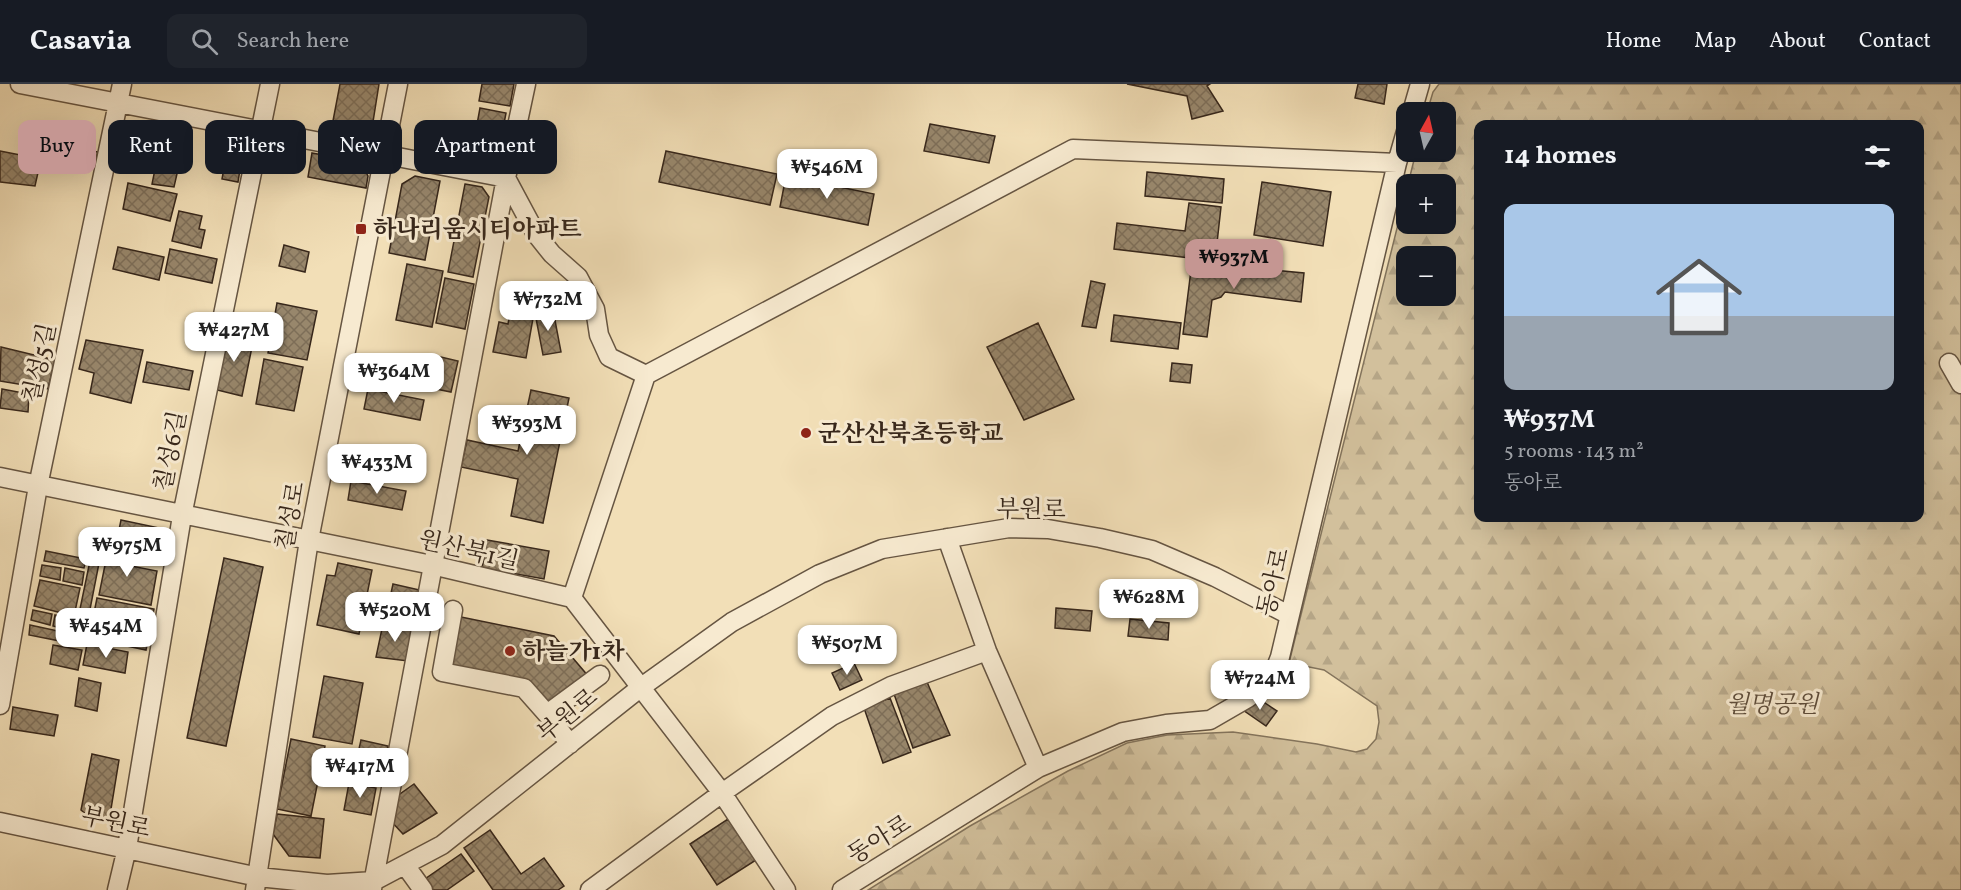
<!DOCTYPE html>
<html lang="en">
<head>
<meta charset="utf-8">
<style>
  :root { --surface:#171b24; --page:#20242c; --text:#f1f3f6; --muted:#9ea1a6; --line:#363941; --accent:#c59692 }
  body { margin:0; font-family:Vollkorn,"Noto Serif KR",serif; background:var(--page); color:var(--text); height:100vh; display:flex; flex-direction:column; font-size:22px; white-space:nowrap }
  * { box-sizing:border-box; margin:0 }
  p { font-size:20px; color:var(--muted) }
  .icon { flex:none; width:33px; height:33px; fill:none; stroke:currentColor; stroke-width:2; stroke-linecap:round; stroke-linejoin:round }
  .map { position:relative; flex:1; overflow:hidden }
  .details { position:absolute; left:1474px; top:36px; width:450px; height:402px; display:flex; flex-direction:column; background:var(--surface); border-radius:12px; box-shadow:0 6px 24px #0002 }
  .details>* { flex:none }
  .hud { position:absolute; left:18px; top:36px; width:570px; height:54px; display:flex; gap:12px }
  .needle { width:39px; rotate:8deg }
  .buttons { position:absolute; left:1396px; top:18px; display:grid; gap:12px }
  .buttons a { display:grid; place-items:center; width:60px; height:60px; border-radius:12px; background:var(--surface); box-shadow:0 6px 24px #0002; font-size:30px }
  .price { position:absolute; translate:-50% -51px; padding:0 14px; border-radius:12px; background:#fff; color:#222; font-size:20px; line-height:39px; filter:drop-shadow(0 2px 3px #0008) }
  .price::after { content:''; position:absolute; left:50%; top:36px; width:18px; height:14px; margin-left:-9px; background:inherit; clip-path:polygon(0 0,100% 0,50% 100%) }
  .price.selected { background:var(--accent); color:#111 }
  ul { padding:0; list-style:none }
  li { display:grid; align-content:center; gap:12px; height:318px; padding:0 30px }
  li+li { border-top:2px solid var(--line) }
  li span { display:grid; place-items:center; height:186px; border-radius:12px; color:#555 }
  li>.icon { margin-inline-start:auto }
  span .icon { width:108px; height:108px; fill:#fffc; stroke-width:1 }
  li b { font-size:26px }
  h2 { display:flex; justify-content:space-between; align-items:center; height:72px; padding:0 30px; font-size:26px }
  .chip { padding:0 21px; border-radius:12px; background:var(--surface); box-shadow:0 6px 24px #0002; font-size:21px; line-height:54px }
  .chip.selected { background:var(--accent); color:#111 }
  header { display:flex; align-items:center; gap:36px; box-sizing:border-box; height:84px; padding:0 30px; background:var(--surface); border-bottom:2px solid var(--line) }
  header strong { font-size:28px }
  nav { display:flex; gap:33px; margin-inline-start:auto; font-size:21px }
  .search { width:420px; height:54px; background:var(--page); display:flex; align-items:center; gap:15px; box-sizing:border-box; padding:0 21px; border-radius:12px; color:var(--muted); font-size:22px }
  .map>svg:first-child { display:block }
  .forest { fill:url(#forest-firs); stroke:#84745c; stroke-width:1.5; fill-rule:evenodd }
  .building { fill:url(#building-cross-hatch); stroke:#37271b; stroke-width:1.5 }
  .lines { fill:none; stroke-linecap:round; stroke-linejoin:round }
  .minor-casing { stroke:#665542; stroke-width:21 }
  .minor { stroke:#f7ead0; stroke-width:18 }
  .poi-dot { fill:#8f2418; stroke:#f7ead0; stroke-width:2 }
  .labels { text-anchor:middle; stroke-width:6; stroke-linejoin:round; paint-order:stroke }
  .poi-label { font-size:24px; font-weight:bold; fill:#37271b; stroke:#f7ead0; text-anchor:start }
  .street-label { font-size:24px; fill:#37271b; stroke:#f7ead0 }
  .park-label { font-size:24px; font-style:italic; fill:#5e4d3b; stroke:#f7ead0 }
</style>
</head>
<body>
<header>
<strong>Casavia</strong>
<div class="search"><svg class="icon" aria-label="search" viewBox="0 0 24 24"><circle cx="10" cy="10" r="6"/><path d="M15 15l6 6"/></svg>Search here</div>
<nav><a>Home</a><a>Map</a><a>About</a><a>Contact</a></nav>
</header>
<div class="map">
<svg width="1961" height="806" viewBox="0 0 1961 806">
  <defs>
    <pattern id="forest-firs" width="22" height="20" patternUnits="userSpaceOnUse" patternTransform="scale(1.5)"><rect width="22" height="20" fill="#d2c09c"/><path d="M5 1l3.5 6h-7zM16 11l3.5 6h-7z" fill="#b5a586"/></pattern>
    <pattern id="building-cross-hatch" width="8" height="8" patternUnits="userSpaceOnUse" patternTransform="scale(1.5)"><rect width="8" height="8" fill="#98876c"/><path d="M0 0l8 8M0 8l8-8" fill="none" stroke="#7d6e58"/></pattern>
  </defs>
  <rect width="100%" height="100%" fill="#f2dfb7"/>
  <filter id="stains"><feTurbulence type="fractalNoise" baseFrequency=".00333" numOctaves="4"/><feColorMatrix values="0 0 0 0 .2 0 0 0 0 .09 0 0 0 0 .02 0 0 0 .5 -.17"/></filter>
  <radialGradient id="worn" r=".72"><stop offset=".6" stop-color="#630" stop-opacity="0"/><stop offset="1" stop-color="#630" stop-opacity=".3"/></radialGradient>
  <path class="forest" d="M1439 0H1961V806H868L970 742 1068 687 1127 659 1167 651 1233 648 1317 660 1356 668 1367 665 1376 655 1379 638 1377 622 1324 586 1289 579 1407 104V140H1446V100H1408L1416 68H1446V28H1427L1433 8ZM1479 40H1920V434H1479ZM1407 172H1446V212H1407Z"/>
  <path class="building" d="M340 0H379L372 44 361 50 332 42Z
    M482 0H514L510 22 479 17Z
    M1127 0H1210L1207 2 1223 27 1192 35 1187 12Z
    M1358 0H1387L1384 20 1355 14Z
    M480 24 506 29 498 71 492 76 471 73Z
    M930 40 995 52 989 79 924 67Z
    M164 41 187 46 174 103 152 100Z
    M60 60 98 68 95 81 57 73Z
    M210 60 243 66 238 98 222 95 225 79 207 75Z
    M0 67 41 75 35 102 0 98Z
    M666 67 777 90 770 121 659 98Z
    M312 69 361 78 368 92 366 104 308 93Z
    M1147 88 1224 95 1222 119 1145 112Z
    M415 92 440 97 425 176 389 169 402 100Z
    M786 92 874 110 868 141 780 123Z
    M1262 98 1331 108 1323 162 1254 151Z
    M128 99 177 110 170 137 123 125Z
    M465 100 482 103 489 113 473 193 448 188Z
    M1189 119 1221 123 1215 177 1114 165 1117 139 1185 147Z
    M179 127 202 132 199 145 205 146 201 164 172 157Z
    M284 161 309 168 305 188 279 182Z
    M118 163 164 173 159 196 113 185Z
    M170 165 217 175 212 199 165 189Z
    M1192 178 1304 189 1301 218 1225 208 1221 213 1212 216 1207 253 1183 250Z
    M407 180 443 187 432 243 396 236Z
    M445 194 474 200 465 245 436 239Z
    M1091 197 1105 200 1096 244 1082 242Z
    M277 219 317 227 307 276 268 269Z
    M512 219 535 223 526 274 493 268 499 238 508 240Z
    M553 226 561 268 543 271 535 229Z
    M1114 231 1181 239 1178 265 1111 257Z
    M1038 239 1074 315 1024 336 987 263Z
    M225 247 254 253 242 312 213 305Z
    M86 256 143 266 131 319 90 309 94 289 79 285Z
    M1 263 55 276 48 305 0 297Z
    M428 270 458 277 451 308 421 302Z
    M264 275 303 283 294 327 256 320Z
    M147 278 193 287 189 306 143 298Z
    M1172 279 1192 281 1190 299 1170 297Z
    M2 305 29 310 28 328 0 324Z
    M368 305 424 316 420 336 364 325Z
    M531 306 569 314 543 439 511 432 518 395 461 383 467 356 518 367Z
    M356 367 411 378 408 397 352 387Z
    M351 397 406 407 402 426 348 416Z
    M121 436 164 445 160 465 117 456Z
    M487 456 549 467 544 495 482 484Z
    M109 461 134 466 131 482 157 487 151 521 99 511Z
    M46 467 86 475 84 484 44 477Z
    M91 472 100 474 84 556 74 554Z
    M224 474 263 483 226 662 187 654Z
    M338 479 372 486 359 550 317 541 327 491 335 492Z
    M42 481 61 484 60 496 40 492Z
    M65 484 84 488 82 501 63 497Z
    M40 496 80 504 74 532 34 522Z
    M393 500 424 507 417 535 387 528Z
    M97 514 154 525 146 566 89 554Z
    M1056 524 1092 527 1090 547 1055 544Z
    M33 526 52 530 50 541 31 536Z
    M55 531 75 535 73 547 53 542Z
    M461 533 554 552 589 593 548 624 451 581Z
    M1130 535 1169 539 1168 556 1128 552Z
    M383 540 412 546 408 577 376 573Z
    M30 541 72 550 70 559 29 551Z
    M87 560 128 568 125 589 83 581Z
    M53 561 82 566 78 586 50 580Z
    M854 579 862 596 840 606 832 589Z
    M324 592 363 599 352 660 313 653Z
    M79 594 101 599 97 627 75 622Z
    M927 598 950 651 913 664 894 610Z
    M1253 611 1277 627 1266 642 1243 626Z
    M890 614 911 668 883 679 864 624Z
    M13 623 58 631 54 652 10 645Z
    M291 655 325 662 311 732 277 725Z
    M361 656 388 662 382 689 355 683Z
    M92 670 119 676 110 731 103 737 88 732 81 726Z
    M349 699 376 704 371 731 344 726Z
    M414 700 437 729 403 750 390 736 393 715Z
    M277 730 324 735 320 774 289 772 273 750Z
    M728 735 756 776 717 801 690 760Z
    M490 746 521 790 544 774 564 802 558 806H493L464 764Z
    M461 770 474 787 447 806H433L425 795Z"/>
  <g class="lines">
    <defs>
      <path id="minor" d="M20 0 506 94
        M1412 28 1420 0
        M506 94 536 150 552 170 578 193 595 225 599 251 609 273 646 291 572 514
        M1949 279 1961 300
        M646 291 1073 65 1397 79
        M0 393 432 481 572 514 722 709 786 806
        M947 454 987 567 1038 684
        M453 526 442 588 524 604 547 630 600 591
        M0 621 38 402 122 0
        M547 630 570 660
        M0 738 258 793 327 800 374 797 442 761 640 604 732 538 820 490 882 465 1009 444 1048 445 1100 454 1152 466 1215 493 1289 531
        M405 781 423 806
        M372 805 506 94 526 0
        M117 806 127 764 182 432 270 0
        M255 806 309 456 398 0
        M590 806 722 709 832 632 891 602 987 567
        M842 806 1038 684 1123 648 1166 640 1210 636 1248 614 1271 596 1280 573 1397 79 1407 44"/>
    </defs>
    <use href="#minor" class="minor-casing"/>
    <use href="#minor" class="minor"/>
  </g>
  <g class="poi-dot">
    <rect x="355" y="139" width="12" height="12" rx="3"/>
    <circle cx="806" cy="349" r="6"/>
    <circle cx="510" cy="567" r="6"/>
  </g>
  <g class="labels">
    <g class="poi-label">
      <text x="373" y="153">하나리움시티아파트</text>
      <text x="818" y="357">군산산북초등학교</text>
      <text x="522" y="575">하늘가1차</text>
    </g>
    <g class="street-label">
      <text transform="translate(39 279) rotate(-78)" y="8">칠성5길</text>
      <text transform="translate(170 367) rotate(-79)" y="8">칠성6길</text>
      <text transform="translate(1031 425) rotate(1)" y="8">부원로</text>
      <text transform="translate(290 432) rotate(-80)" y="8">칠성로</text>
      <text transform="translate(469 466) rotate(13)" y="8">원산북1길</text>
      <text transform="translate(1273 498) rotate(-77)" y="8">동아로</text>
      <text transform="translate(567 631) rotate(-39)" y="8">부원로</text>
      <text transform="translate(116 738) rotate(12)" y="8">부원로</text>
      <text transform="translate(879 755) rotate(-32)" y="8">동아로</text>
    </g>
    <g class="park-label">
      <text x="1772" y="628">월명공원</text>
    </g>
  </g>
  <rect width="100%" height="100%" filter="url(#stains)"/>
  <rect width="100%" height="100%" fill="url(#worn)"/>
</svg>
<div class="buttons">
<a><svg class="needle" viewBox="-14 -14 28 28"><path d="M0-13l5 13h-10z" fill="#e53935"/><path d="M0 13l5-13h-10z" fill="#9ea1a6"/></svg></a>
<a>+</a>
<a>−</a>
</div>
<b class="price" style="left:827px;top:116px">₩546M</b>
<b class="price selected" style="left:1234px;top:206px">₩937M</b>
<b class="price" style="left:548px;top:248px">₩732M</b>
<b class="price" style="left:234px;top:279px">₩427M</b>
<b class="price" style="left:394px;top:320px">₩364M</b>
<b class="price" style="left:527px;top:372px">₩393M</b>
<b class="price" style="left:377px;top:411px">₩433M</b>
<b class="price" style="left:127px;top:494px">₩975M</b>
<b class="price" style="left:1149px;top:546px">₩628M</b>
<b class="price" style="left:395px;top:559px">₩520M</b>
<b class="price" style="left:106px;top:575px">₩454M</b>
<b class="price" style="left:847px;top:592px">₩507M</b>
<b class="price" style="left:1260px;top:627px">₩724M</b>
<b class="price" style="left:360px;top:715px">₩417M</b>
<div class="hud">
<a class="chip selected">Buy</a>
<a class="chip">Rent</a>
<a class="chip">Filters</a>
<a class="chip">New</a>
<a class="chip">Apartment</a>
</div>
<section class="details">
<h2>14 homes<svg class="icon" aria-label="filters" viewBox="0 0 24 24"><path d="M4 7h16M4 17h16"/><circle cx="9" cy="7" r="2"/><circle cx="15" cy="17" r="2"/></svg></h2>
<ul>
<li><span style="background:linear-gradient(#a9c7e8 60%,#9aa5b1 0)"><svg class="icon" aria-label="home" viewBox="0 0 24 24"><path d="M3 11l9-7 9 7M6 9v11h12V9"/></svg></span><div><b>₩937M</b><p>5 rooms · 143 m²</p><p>동아로</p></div></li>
</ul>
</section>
</div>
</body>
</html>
